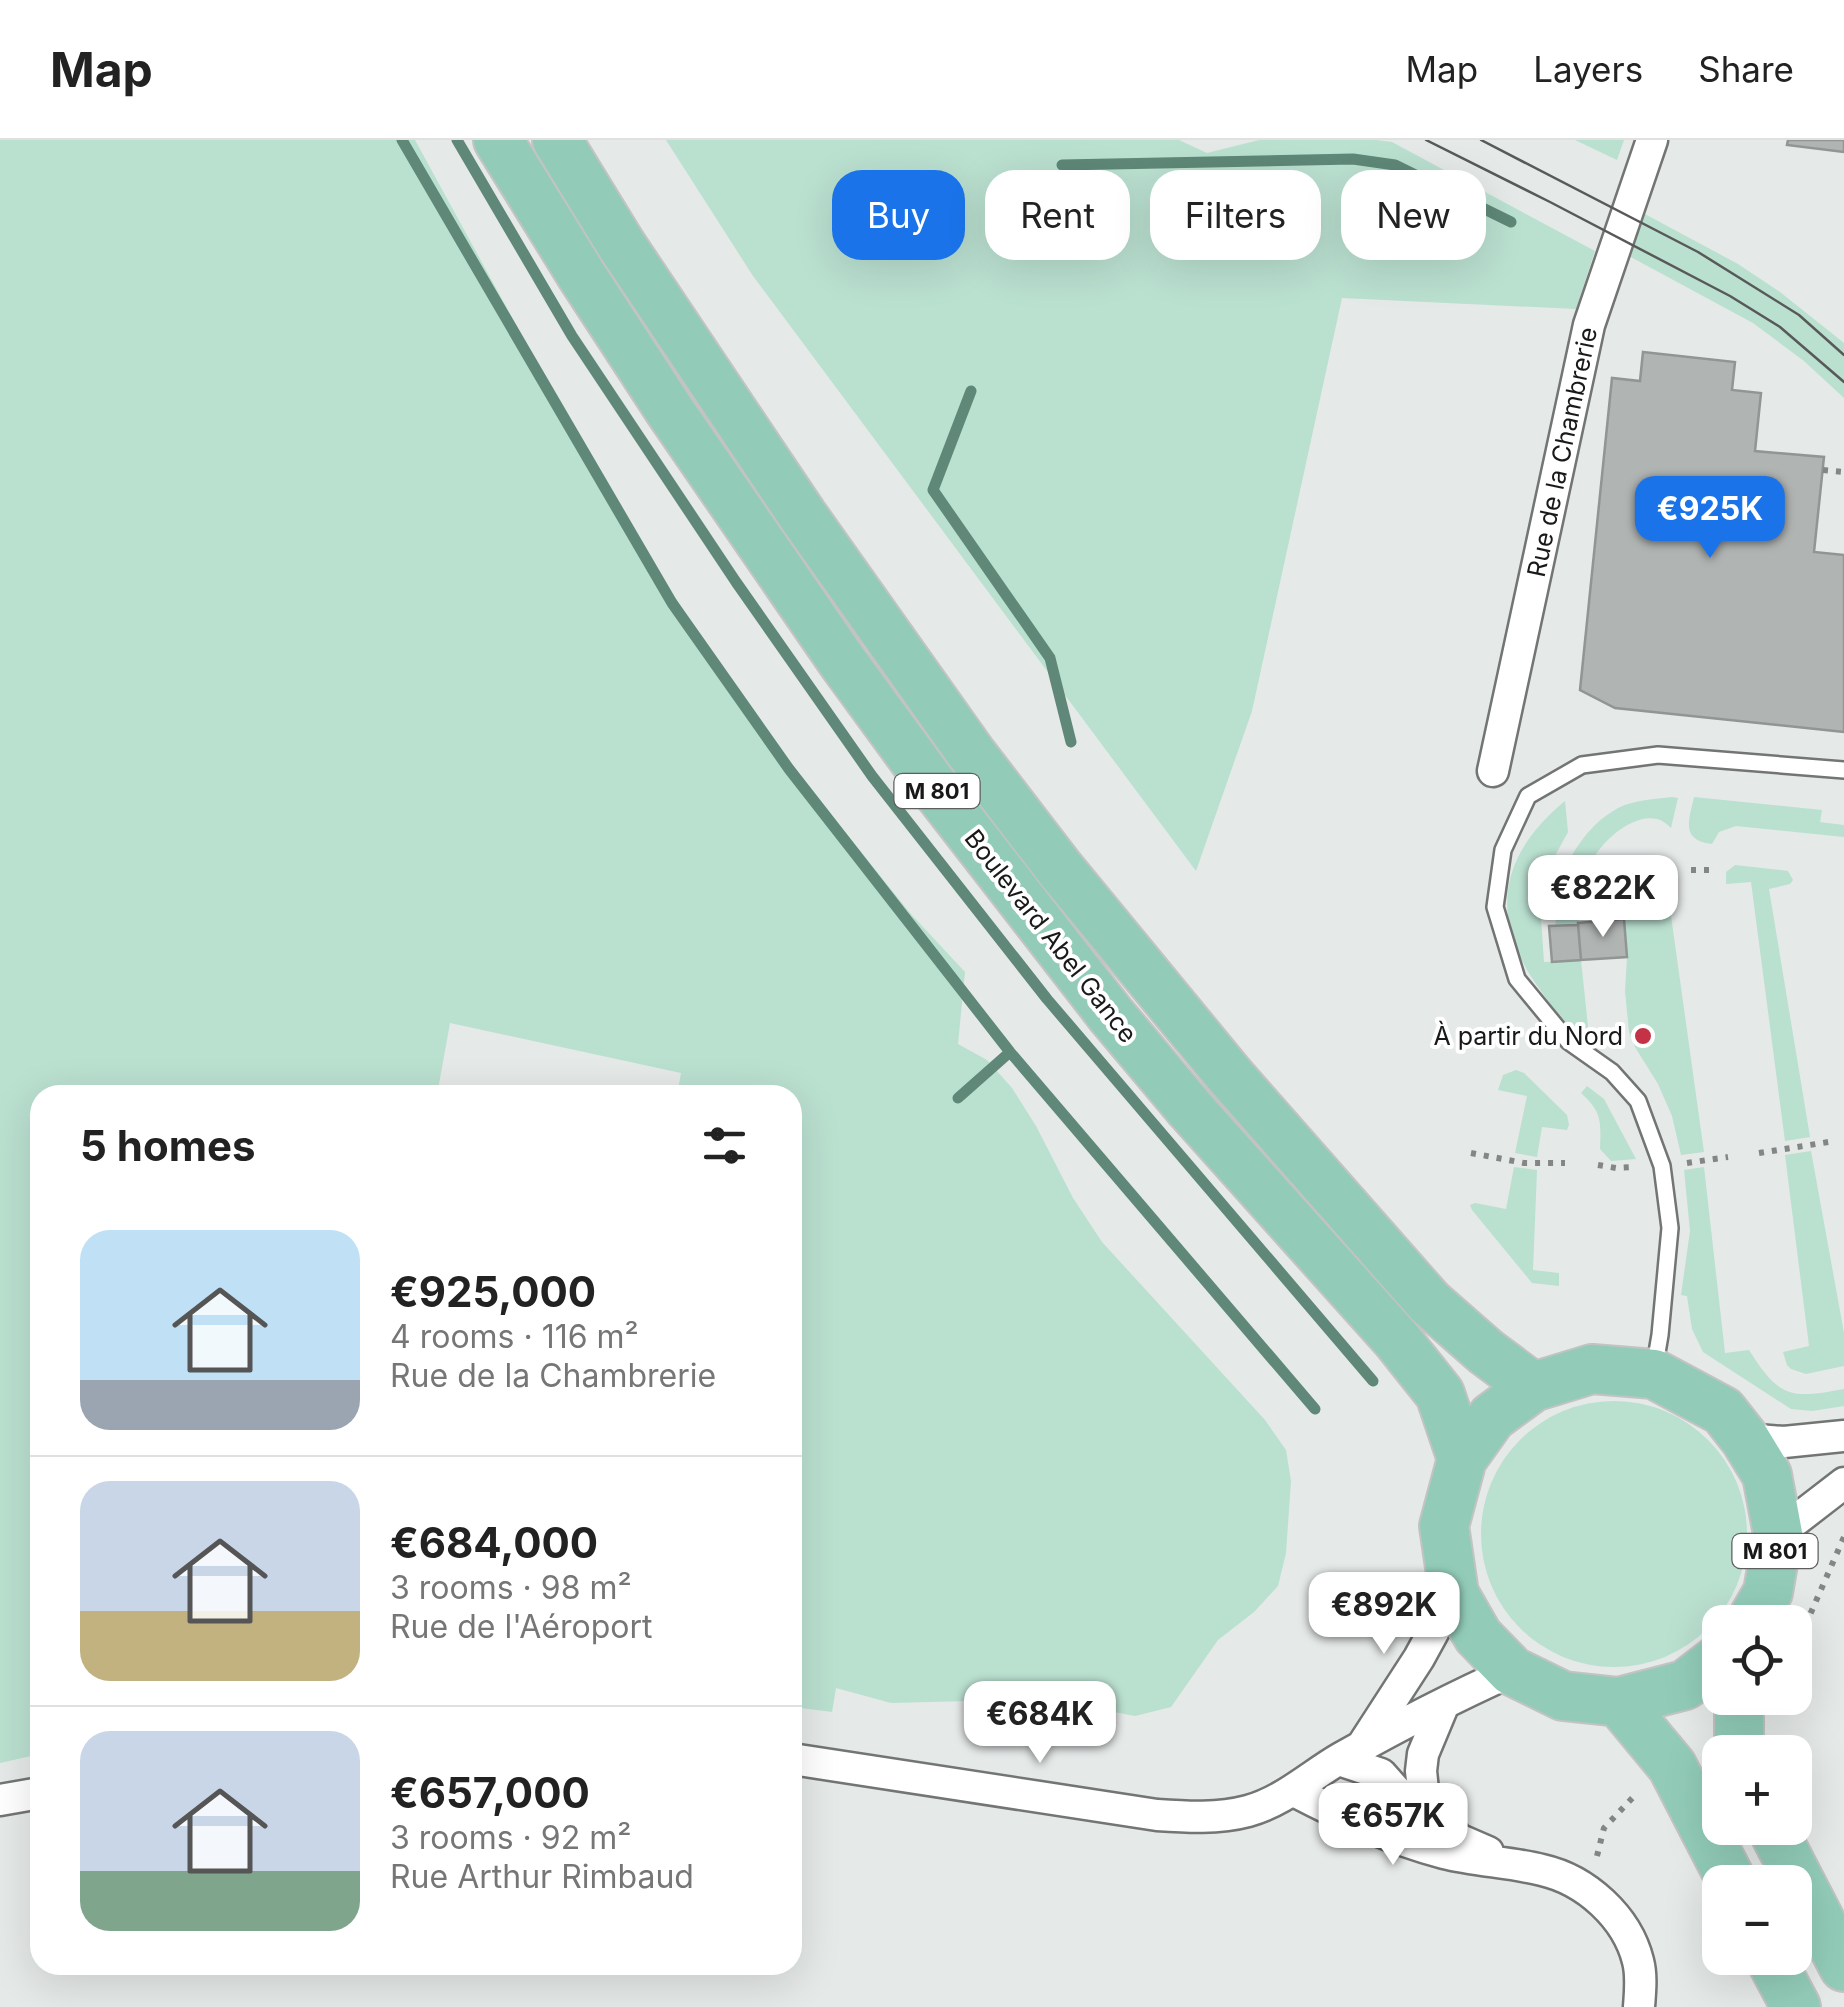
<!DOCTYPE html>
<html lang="en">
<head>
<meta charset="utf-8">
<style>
  :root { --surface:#fff; --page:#f2f2f2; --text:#222; --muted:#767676; --line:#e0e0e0; --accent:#1a73e8 }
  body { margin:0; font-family:Inter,sans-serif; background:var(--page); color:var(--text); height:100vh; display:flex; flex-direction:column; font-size:38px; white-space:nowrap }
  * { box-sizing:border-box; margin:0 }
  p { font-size:32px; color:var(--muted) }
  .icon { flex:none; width:55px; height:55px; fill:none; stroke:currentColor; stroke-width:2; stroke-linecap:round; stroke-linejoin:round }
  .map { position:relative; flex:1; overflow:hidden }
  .details { position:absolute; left:30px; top:945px; width:772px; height:890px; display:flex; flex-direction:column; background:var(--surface); border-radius:30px; box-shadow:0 10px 40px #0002 }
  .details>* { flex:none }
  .hud { position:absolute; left:832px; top:30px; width:860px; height:90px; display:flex; gap:20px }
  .tools { position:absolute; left:1702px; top:1465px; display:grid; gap:20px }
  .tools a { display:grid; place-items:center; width:110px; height:110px; border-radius:20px; background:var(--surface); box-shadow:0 10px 40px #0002; font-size:50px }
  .price { position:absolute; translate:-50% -85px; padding:0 22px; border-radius:20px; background:#fff; color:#222; font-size:32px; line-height:65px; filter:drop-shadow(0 2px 5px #0008) }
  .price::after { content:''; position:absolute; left:50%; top:60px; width:30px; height:22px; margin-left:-15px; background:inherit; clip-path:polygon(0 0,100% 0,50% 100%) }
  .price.selected { background:var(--accent); color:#fff }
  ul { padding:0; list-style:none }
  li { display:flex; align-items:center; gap:30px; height:250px; padding:0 50px }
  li+li { border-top:2px solid var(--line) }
  li span { display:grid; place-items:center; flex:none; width:280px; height:200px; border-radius:30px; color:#555 }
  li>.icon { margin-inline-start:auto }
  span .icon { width:120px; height:120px; fill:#fffc; stroke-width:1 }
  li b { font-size:42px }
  h2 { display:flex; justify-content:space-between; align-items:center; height:120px; padding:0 50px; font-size:42px }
  .pill { padding:0 35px; border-radius:30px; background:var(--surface); box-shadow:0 10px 40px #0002; font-size:35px; line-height:90px }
  .pill.selected { background:var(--accent); color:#fff }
  header { display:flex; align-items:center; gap:60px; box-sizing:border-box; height:140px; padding:0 50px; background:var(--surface); border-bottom:2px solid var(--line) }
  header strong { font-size:48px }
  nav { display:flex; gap:55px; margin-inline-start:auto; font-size:35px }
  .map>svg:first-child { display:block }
  .green { fill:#bae0d0 }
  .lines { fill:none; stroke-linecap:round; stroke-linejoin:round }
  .stream { stroke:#5f8878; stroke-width:11 }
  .building { fill:#b0b4b2; stroke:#919593; stroke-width:2.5 }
  .lane-casing { stroke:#727574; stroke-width:20 }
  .street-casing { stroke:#727574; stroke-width:35 }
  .primary-casing { stroke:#c3c3c3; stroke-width:52 }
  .path { stroke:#838685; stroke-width:6; stroke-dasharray:5 8; stroke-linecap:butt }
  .lane { stroke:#fff; stroke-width:15 }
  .street { stroke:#fff; stroke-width:30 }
  .primary { stroke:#92ccb9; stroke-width:48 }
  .tram { stroke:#585a59; stroke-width:2.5 }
  .poi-dot { fill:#c33345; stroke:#fff; stroke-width:4 }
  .labels { text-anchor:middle; stroke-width:8; stroke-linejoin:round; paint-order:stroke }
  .shield { fill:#fff; stroke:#5d5e5d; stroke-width:2.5 }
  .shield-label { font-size:22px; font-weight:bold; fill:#181918 }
  .street-label { font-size:25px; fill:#181918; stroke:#fff }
  .poi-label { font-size:25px; fill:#181918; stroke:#fff; text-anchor:end }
</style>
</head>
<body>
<header>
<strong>Map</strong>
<nav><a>Map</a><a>Layers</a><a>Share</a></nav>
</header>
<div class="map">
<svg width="1844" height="1867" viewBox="0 0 1844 1867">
  <rect width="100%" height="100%" fill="#e5e9e8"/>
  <path class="green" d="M0 0H415L614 364 756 581 910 773 965 832 958 904 987 920 1012 948 1036 986 1073 1058 1102 1102 1265 1280 1286 1310 1291 1341 1286 1413 1278 1446 1254 1472 1218 1500 1171 1567 1135 1576 1046 1559 891 1563 836 1548 832 1572 793 1567 792 955H677L681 933 450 883 437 955H40V1614L0 1623Z
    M666 0H1179L1207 13 1259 0H1377L1392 2 1595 111 1576 169 1342 158 1252 571 1196 731 753 136Z
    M1575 0H1624L1617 20Z
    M1643 73 1738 124 1780 152 1844 203V258L1804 221 1753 183 1627 115Z
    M1672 657 1678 658 1671 688C1667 684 1662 680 1657 679 1633 673 1602 701 1592 721 1582 740 1580 763 1578 785L1555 786C1557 776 1556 766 1558 755 1564 720 1587 685 1618 668 1634 660 1655 659 1672 657Z
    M1694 657 1822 670 1820 682 1844 685V697L1736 686 1719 692 1712 704C1680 700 1689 680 1694 657Z
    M1565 661 1568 692 1545 734 1540 763 1544 822 1581 820 1589 896 1582 897C1565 883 1553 869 1541 851 1489 780 1497 717 1565 661Z
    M1667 720 1666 740 1704 1012 1681 1015 1672 976 1658 944 1635 907 1629 892 1625 851 1627 817 1623 758 1627 744 1633 734 1643 726Z
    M1735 725 1788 731 1793 740 1790 744 1769 749 1810 997 1785 1001 1751 742 1726 744V732Z
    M1516 930 1524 933 1567 975 1569 985 1567 990 1542 987 1537 1017 1515 1013 1527 956 1498 950 1503 935Z
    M1587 946 1604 959 1636 1019 1611 1021 1600 1009C1601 981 1602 972 1581 953Z
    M1811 1011 1844 1193V1226L1806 1234 1791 1229 1787 1225 1783 1212 1809 1206 1785 1015Z
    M1514 1027 1537 1030 1533 1130 1559 1133V1146L1532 1143 1472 1070 1470 1065 1475 1063 1506 1069Z
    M1704 1027 1725 1213 1749 1210C1779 1258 1791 1259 1844 1249V1266L1812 1271 1791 1269 1703 1212 1692 1189 1687 1156 1681 1155 1690 1091 1684 1030Z
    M1481 1394a133 133 0 1 1 266 0a133 133 0 1 1-266 0Z"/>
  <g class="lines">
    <path class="stream" d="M402 0 672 463 789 629 1010 912 1315 1269
      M457 0 572 196 736 442 872 636 1047 859 1373 1241
      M1062 25 1353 19 1395 25 1511 82
      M971 251 933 350 1050 518 1071 602
      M958 958 1010 912"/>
  </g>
  <path class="building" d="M1788 0H1844V12L1787 5Z
    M1643 212 1735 222 1732 250 1761 253 1755 311 1824 317 1814 412 1844 415V592L1615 568 1580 550 1612 238 1640 241Z
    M1624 779 1627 817 1581 820 1578 783Z
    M1578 785 1581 820 1552 822 1549 786Z"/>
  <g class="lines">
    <defs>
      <path id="lane" d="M1654 1230 1660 1195 1670 1088 1662 1026 1638 961 1612 932 1568 901 1517 839 1495 767 1503 710 1528 656 1582 625 1658 615 1844 630"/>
      <path id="street" d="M1493 631 1589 185 1652 0
        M1745 1299 1784 1302 1844 1296
        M1778 1394 1844 1343
        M1443 1566 1423 1614 1421 1631 1423 1650 1428 1664 1458 1699 1488 1712
        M1362 1606 1419 1518 1454 1454
        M792 1619 1157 1675C1187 1677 1218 1679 1248 1671 1284 1661 1310 1636 1341 1618 1396 1587 1454 1557 1512 1531
        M1339 1620 1381 1634 1422 1680 1433 1686
        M1294 1651C1342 1676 1391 1699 1444 1713 1476 1721 1510 1722 1542 1730 1586 1740 1627 1777 1638 1821 1642 1836 1640 1852 1639 1867
        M0 1660 40 1653"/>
      <path id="primary" d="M498 0 582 136 670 271 844 524 931 643 1111 875 1190 969 1397 1200 1440 1254 1462 1319
        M557 0 622 106 803 376 971 613 1060 729 1231 937 1429 1162 1486 1212 1533 1247
        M1720 1518 1685 1545 1619 1562 1563 1556 1512 1531 1478 1496 1454 1454 1444 1386 1462 1319 1492 1277 1533 1247 1592 1229 1654 1234 1723 1271 1745 1299 1767 1335 1778 1394 1768 1452 1751 1482
        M1739 1558V1600L1744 1612
        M1619 1562 1672 1626 1732 1742
        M1772 1688 1844 1827
        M1770 1818 1796 1867"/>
    </defs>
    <use href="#lane" class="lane-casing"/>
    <use href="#street" class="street-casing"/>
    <use href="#primary" class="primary-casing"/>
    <path class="path" d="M1823 330 1844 332
      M1691 730H1710
      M1506 905 1524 889
      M1471 1013 1524 1023H1565
      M1759 1013 1835 1001
      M1687 1023 1728 1017
      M1598 1025 1616 1028 1636 1027
      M1795 1509 1844 1397
      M1597 1716 1604 1688 1637 1653"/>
    <use href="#lane" class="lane"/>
    <use href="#street" class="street"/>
    <use href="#primary" class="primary"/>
    <path class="tram" d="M1426 0 1550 62 1730 156 1780 187 1844 242
      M1481 0 1698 112 1799 175 1844 215"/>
  </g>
  <circle class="poi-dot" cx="1643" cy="896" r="10"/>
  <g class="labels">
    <g class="shield">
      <rect x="894.5" y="634" width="85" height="34" rx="8"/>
      <rect x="1732.5" y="1394" width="85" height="34" rx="8"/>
    </g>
    <g class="shield-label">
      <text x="937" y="659">M 801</text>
      <text x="1775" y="1419">M 801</text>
    </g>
    <g class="street-label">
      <text transform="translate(1562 312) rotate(-78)" y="9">Rue de la Chambrerie</text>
      <text transform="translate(1051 796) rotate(52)" y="9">Boulevard Abel Gance</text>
    </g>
    <g class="poi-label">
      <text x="1623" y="905">À partir du Nord</text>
    </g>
  </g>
</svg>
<div class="tools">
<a><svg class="icon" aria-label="locate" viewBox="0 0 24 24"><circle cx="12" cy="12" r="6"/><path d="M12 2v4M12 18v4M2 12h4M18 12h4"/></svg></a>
<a>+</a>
<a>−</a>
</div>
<b class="price selected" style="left:1710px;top:421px">€925K</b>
<b class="price" style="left:1603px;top:800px">€822K</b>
<b class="price" style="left:1384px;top:1517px">€892K</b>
<b class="price" style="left:1040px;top:1626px">€684K</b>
<b class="price" style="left:1393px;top:1728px">€657K</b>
<div class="hud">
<a class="pill selected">Buy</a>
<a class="pill">Rent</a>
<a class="pill">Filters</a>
<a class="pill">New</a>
</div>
<section class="details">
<h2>5 homes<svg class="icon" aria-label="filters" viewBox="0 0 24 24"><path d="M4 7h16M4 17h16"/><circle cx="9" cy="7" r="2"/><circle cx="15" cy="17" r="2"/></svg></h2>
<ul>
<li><span style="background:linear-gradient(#bfe0f5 75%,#9aa5b1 0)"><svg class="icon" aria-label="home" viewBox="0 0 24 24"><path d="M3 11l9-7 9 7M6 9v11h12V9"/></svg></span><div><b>€925,000</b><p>4 rooms · 116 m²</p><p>Rue de la Chambrerie</p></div></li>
<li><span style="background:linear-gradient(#c9d6e8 65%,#c2b280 0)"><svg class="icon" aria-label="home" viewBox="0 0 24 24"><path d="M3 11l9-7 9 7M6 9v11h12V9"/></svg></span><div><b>€684,000</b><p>3 rooms · 98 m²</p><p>Rue de l'Aéroport</p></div></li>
<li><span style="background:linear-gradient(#c9d6e8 70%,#7fa58c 0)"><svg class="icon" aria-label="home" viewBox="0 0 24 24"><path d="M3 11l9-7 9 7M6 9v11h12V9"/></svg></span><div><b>€657,000</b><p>3 rooms · 92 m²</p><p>Rue Arthur Rimbaud</p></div></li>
</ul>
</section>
</div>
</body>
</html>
